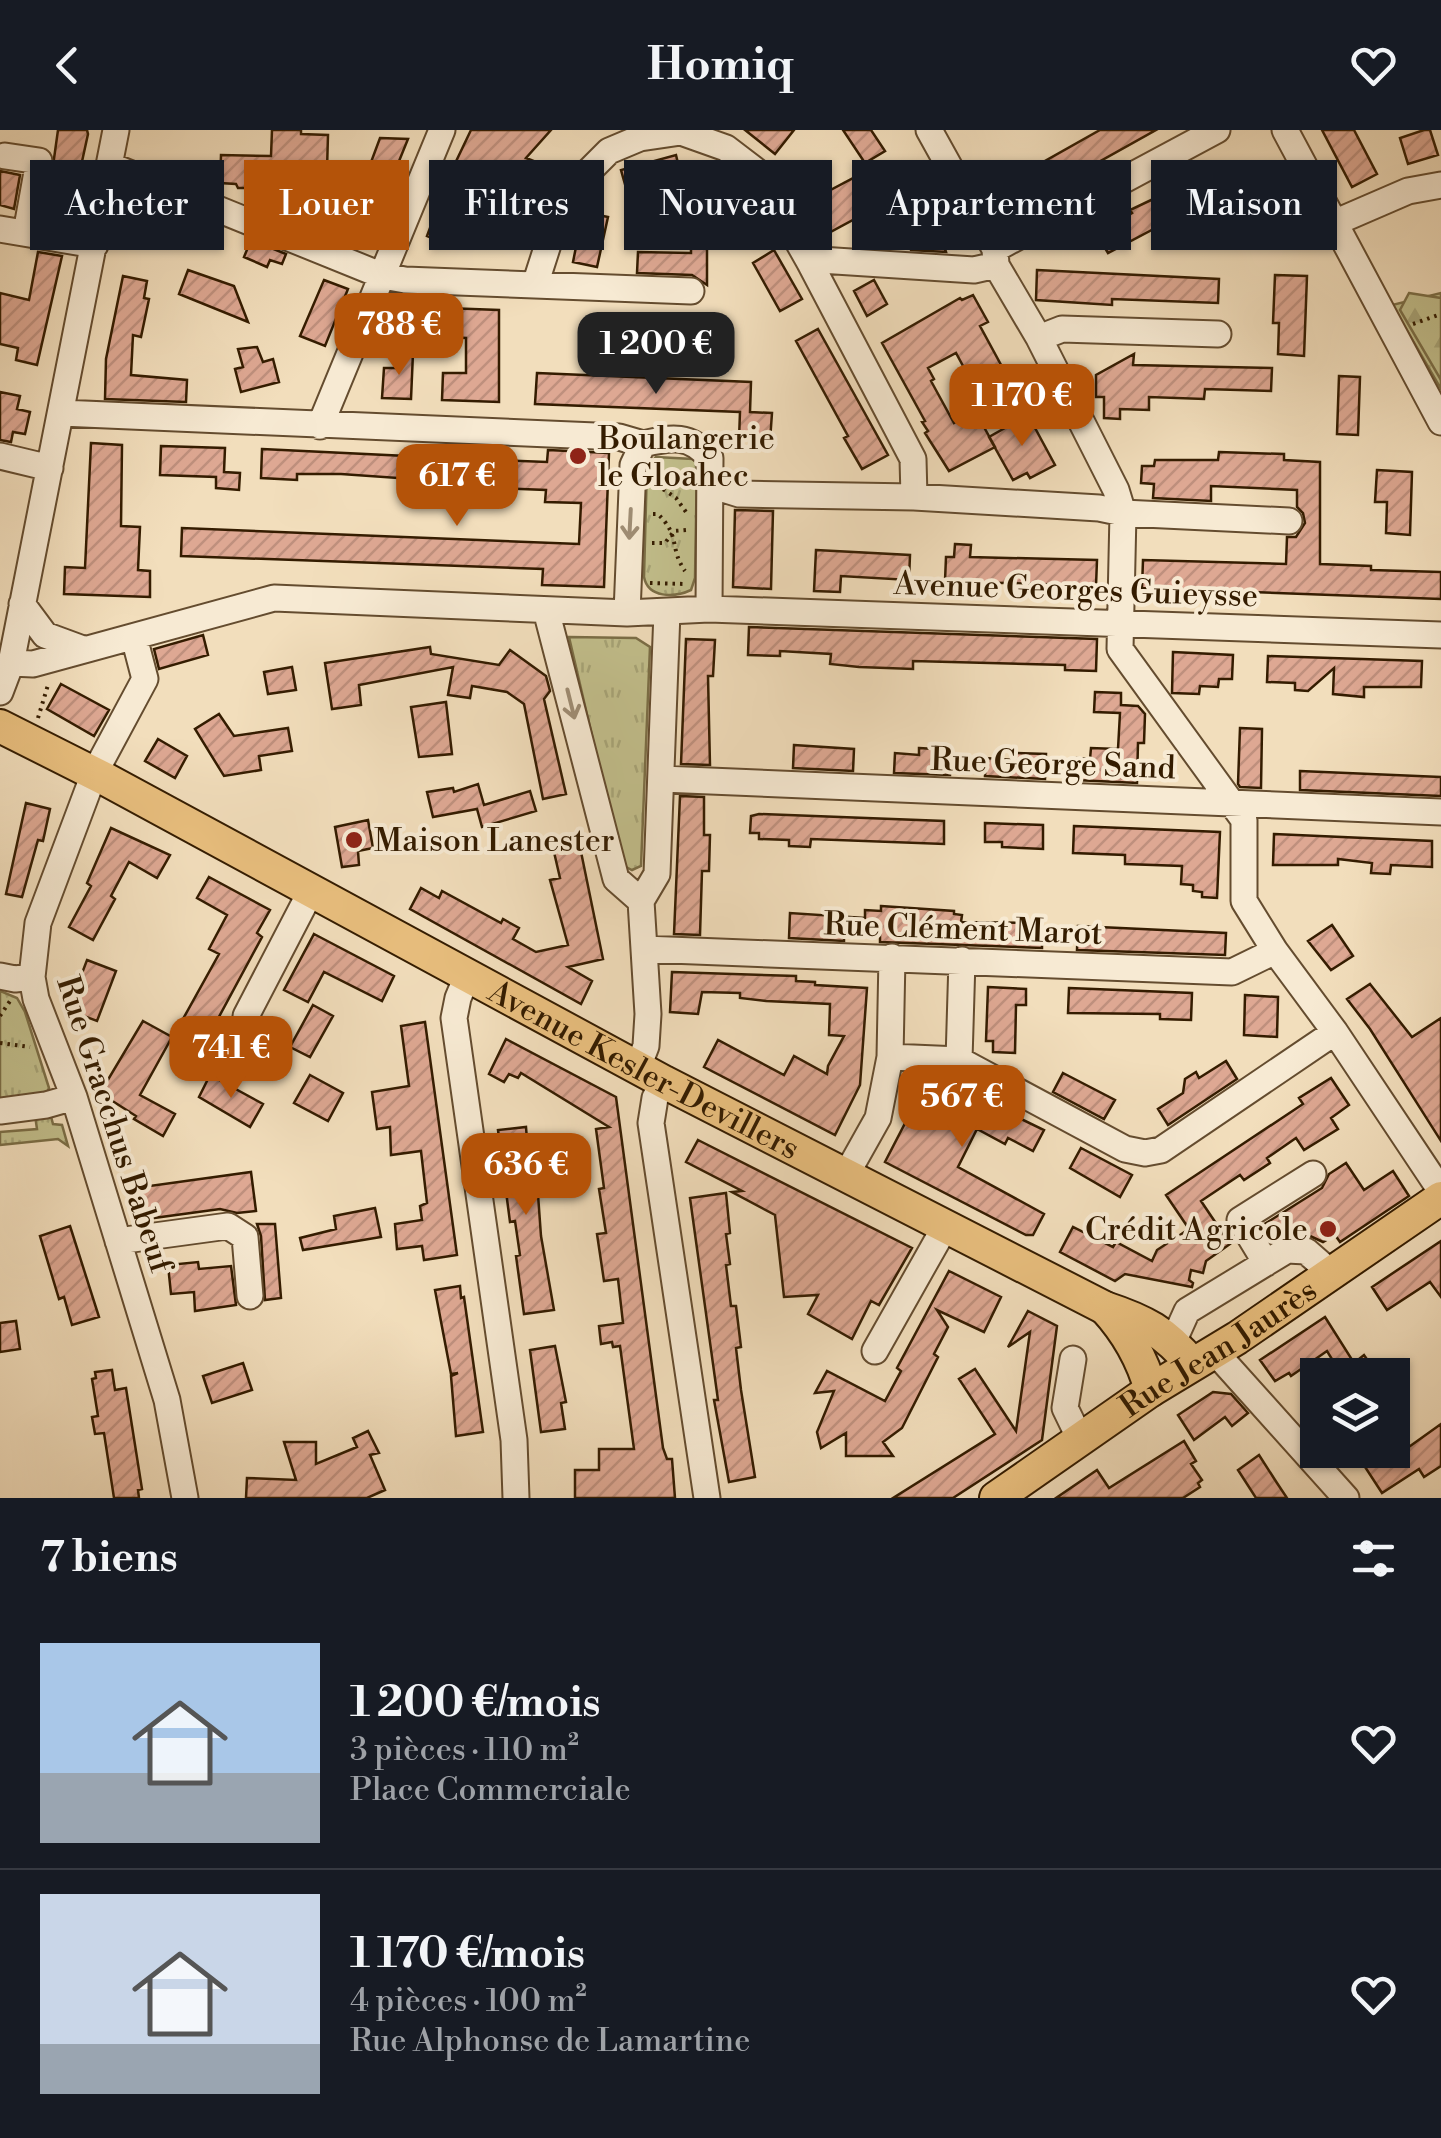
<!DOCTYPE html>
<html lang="fr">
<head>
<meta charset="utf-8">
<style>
  :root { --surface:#171b24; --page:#20242c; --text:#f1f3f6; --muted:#9ea1a6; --line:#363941; --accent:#b45309 }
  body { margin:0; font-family:"Libre Bodoni",serif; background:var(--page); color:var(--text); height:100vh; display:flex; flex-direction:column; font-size:38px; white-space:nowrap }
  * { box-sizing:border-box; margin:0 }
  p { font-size:32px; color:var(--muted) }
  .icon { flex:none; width:55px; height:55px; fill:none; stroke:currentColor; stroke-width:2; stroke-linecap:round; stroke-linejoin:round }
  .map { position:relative; height:1368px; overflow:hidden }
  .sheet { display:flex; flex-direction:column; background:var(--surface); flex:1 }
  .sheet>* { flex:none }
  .banner { position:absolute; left:30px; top:30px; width:1382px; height:90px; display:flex; gap:20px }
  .tools { position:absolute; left:1300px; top:1228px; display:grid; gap:20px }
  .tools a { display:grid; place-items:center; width:110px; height:110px; border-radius:0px; background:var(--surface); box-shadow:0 2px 8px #0004; font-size:50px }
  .price { position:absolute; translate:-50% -85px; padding:0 22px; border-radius:20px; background:var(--accent); color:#fff; font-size:32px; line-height:65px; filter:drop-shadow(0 2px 5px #0008) }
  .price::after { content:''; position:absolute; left:50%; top:60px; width:30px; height:22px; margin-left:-15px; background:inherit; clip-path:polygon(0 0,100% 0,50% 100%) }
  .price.on { background:#222; color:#fff }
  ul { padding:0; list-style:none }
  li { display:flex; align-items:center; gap:30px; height:250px; padding:0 40px }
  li+li { border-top:2px solid var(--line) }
  li span { display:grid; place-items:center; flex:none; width:280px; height:200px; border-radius:0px; color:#555 }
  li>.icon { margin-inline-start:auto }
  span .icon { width:120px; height:120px; fill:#fffc; stroke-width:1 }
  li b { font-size:42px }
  h2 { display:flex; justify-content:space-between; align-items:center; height:120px; padding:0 40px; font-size:42px }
  .tag { padding:0 35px; border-radius:0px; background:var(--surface); box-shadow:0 2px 8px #0004; font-size:35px; line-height:90px }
  .tag.on { background:var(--accent); color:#fff }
  header { display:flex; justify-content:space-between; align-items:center; height:130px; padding:0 40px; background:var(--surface); font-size:45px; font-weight:700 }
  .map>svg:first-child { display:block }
  .grass { fill:url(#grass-tufts); stroke:#7b6e46; stroke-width:2.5 }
  .forest { fill:url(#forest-firs); stroke:#7b6e46; stroke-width:2.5 }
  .building { fill:url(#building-hatch); stroke:#341c00; stroke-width:2.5 }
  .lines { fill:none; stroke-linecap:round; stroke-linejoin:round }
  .minor-casing { stroke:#644c2f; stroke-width:29 }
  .major-casing { stroke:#341c00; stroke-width:36 }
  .path { stroke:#341c00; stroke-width:4; stroke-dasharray:2.5 5; stroke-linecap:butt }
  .minor { stroke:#f7ead3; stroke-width:25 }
  .major { stroke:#e9bf7e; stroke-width:32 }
  .oneway { stroke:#9f8d74 }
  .poi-dot { fill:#8f2418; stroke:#f7ead3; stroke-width:4 }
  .labels { text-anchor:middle; stroke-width:8; stroke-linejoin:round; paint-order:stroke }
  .poi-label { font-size:32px; fill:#341c00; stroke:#f7ead3; text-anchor:start }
  .street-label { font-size:32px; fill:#341c00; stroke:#f7ead3 }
</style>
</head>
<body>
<header><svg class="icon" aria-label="back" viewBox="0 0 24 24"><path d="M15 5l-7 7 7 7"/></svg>Homiq<svg class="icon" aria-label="heart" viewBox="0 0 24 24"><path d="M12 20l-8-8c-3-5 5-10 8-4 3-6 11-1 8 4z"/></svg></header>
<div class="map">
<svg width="1441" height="1368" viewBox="0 0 1441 1368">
  <defs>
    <pattern id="grass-tufts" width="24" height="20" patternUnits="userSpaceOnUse" patternTransform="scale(2.5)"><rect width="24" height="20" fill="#c2bf8c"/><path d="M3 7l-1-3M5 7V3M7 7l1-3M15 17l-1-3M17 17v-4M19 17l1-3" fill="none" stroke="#a7a477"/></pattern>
    <pattern id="forest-firs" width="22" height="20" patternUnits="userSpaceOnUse" patternTransform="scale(2.5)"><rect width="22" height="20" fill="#c2bf8c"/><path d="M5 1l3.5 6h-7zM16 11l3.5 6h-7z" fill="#a7a477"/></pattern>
    <pattern id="building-hatch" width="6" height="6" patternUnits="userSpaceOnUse" patternTransform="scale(2.5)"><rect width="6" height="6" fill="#dea893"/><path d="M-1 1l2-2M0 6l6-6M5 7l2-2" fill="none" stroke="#bf907d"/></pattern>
  </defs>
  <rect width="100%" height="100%" fill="#f2debc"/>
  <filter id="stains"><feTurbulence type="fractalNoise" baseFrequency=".002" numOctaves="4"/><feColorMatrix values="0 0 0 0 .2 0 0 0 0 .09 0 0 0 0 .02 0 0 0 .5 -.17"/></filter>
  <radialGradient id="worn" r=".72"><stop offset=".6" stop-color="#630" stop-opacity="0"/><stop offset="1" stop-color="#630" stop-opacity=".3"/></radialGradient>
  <path class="grass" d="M1441 163V259L1392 175Z
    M656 327 693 329 697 333 695 448 691 460C674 468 648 468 644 447L647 336Z
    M569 507 636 508 650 517 641 736 632 740 622 735Z
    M0 861 17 868 25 882 49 958 46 964 0 973Z
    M49 979 53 994 62 995 68 1016 58 1009 0 1015V1002L37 999 35 985Z"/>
  <path class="forest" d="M1409 163 1441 168V250L1400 180Z"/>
  <path class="building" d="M58 0H87L88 4 69 91 46 86Z
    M272 0H301V4L328 5 327 40 300 39 299 56 255 58 252 53 247 58H238L236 54 220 53 221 25 271 26Z
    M471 0H551L526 28 551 38 518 118 494 108 502 89 468 75 452 116 427 106 450 44Z
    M745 0H794L775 24Z
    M843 0H871L885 21 865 33Z
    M1100 0H1156L1027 72 1024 67 1007 76 993 50 1009 42 1011 47 1027 41Z
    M1322 0H1354L1377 44 1352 57Z
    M1424 0H1430L1438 25 1408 34 1400 8Z
    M380 8 408 9 367 110 336 97 359 40 367 43Z
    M676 25 682 50 628 65 621 40Z
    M726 40 754 80 735 94 711 61Z
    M0 41 20 45 14 79 0 75Z
    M1225 44 1260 46 1258 112 1227 110V103H1223Z
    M859 45 874 72 913 51 938 97 946 122 911 120 900 101 882 111 866 83 823 106 806 73Z
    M1168 62 1180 85 1108 123 1096 103 1132 83 1130 80Z
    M137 79 166 85 161 115 131 109Z
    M583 82 608 87 597 137 573 132Z
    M251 110 286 124 282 134 270 130 267 137 244 127Z
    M691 117H707V155L692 145 637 143 638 122 691 123Z
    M774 120 802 169 780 181 753 133Z
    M38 122 62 126 37 235 16 230 18 218 0 214V163L29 170Z
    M188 140 234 156 248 192 179 164Z
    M1037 140 1219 149 1218 173 1112 169V175L1036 170Z
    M1275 145 1307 146 1304 226 1278 224 1279 193H1273Z
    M123 146 147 151 144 168 149 169 141 207 133 205 131 245 187 250 186 272 105 269 106 229Z
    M324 150 348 159 325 216 300 206Z
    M874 150 887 174 867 186 854 161Z
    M973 165 988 192 980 196 1013 257 983 273 956 223 928 238 934 249 931 251 954 293 975 281 995 317 949 341 925 303 928 301 922 292 925 291 882 213 960 168 962 170Z
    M445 178 499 180V272L442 270 443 243H466V208L444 207Z
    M818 199 888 325 862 339 844 308 848 306 796 211Z
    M257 217 263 232 273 229 279 252 241 262 235 239 243 237 238 219Z
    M397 222 413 223 411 269 382 268 384 238H396Z
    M1134 224 1133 235 1272 238 1271 261 1205 259 1204 269 1149 267V280L1120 279V289L1104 288V267H1096V245Z
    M537 243 751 252 750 282 772 283 770 311 739 309 740 282 535 274Z
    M1339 246 1360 247 1358 305 1337 304Z
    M0 262 20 266 17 279 30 282 25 304 13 302 11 312 0 310Z
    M1028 285 1055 335 1030 348 1027 343 1013 350 989 307Z
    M91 313 122 315 121 396 140 397 138 440 150 441V467L64 464 65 437 85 438Z
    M161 316 225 318 224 342 240 343 239 360 216 358V347L160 345Z
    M262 319 427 327 426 350 341 344H297V350L261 348Z
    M548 320 609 323 604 457 542 455 543 439 181 426 182 398 579 414 581 373 545 372 546 360 492 358V352H465L466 329 547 332Z
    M1219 322 1284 324V330L1320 332V434L1371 436V440L1441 442V469L1142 458 1143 430 1286 434 1287 407H1296L1305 393 1303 383 1297 377V360L1211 356V371L1153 368 1154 354 1141 353 1142 336H1154L1155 330H1218Z
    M1377 340 1412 342 1410 405 1386 403 1387 372H1375Z
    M735 380 773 381 771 459 733 457Z
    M955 414 971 415 970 427 1097 430 1096 456 945 451 946 427H954Z
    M816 420 910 425 909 450 841 446 840 462 814 461Z
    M749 497 1097 509 1096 541 1065 540V535L913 531V539L859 537 830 534 831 524 780 521V526L748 525Z
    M203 505 208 525 159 539 154 519Z
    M686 509 715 510 713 546H708L710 635 681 634Z
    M430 517 431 524 499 535 510 520 546 546 550 561 544 569 566 664 543 669 524 574 507 562 472 556 470 568 448 565 453 537 359 555 361 575 332 579 325 533Z
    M1173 522 1233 525 1232 549H1219L1218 557 1200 556 1199 564 1172 563Z
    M1268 526 1422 531 1421 557H1364V567L1333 564 1334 538 1308 561 1295 560V553L1267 552Z
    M292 537 296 560 268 564 264 542Z
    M61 554 109 580 94 606 47 579Z
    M1095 562 1121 563V575L1138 576 1145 584 1144 613H1138L1137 653 1076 650 1077 628 1090 629 1091 618 1118 619 1120 583 1094 582Z
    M446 572 452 624 419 627 411 577Z
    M219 584 234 606 288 598 292 621 259 626 261 640 224 646 195 599Z
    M1240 598 1262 599 1261 658 1240 657 1238 654Z
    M158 609 187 626 175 648 145 631Z
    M794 615 854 619 853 641 793 638Z
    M919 618 951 620 950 645 894 643 895 623 919 625Z
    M1014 623 1046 624 1045 649 985 646 986 628 1014 630Z
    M1300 641 1441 647V666L1300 660Z
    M478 654 484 675 530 661 536 681 482 697 477 679 433 687 427 662 453 658 454 662Z
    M680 666 704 667V705H710L709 741H702L700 805 674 804Z
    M26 673 50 679 43 711 38 710 22 767 6 764Z
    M759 684 944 691V714L811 709 810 717 789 716V710L759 709V703H750L751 686Z
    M368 690 373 718 358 721 359 735 342 737 335 697Z
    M985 693 1043 695V719L1002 717V712H985Z
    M1074 696 1220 702 1217 768 1202 767V762L1193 761V755L1181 754 1182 736 1125 734V725L1073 723Z
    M111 698 170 725 157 748 129 732 111 766 115 769 93 810 69 797 91 756 87 753Z
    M1274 704 1432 711V737L1391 735 1390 744 1371 743 1372 733 1338 729V735H1273Z
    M580 717 603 829 568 837 592 851 581 874 410 779 421 758 439 768 442 761 501 793 503 789 519 798 513 809 536 822 568 815 550 750 560 748 554 722Z
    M209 747 270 780 257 803 262 807 200 922 173 907 219 824 209 819 227 785 197 768Z
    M881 776 954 781V784L962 785 961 792 1042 793V818L880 812V805L844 804V811L789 808 790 783 865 788V780L881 781Z
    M1332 795 1353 826 1331 840 1308 811Z
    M1078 796 1226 803 1225 825 1077 820Z
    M314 804 394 846 382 871 324 842 308 872 284 860Z
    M87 830 116 841 97 891 68 880Z
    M672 842 796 846V851L815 852V855L867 858 860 955 835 1005 704 937 718 910 784 945 794 926 827 944 828 936 844 906 829 905 830 874 766 871 740 868V863L702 862 698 884 670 882Z
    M1370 854 1412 907 1441 888V1011L1370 899 1347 869Z
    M988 857 1026 859V875H1016L1015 923 993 922V911H986Z
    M1069 858 1192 863 1191 890 1160 889V884L1068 883Z
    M1245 865 1278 867 1277 907 1244 905Z
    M313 875 333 886 310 927 290 917Z
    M143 891 172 907 140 965 175 984 163 1006 134 989 136 986 100 963Z
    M425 892 457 1125 424 1130 422 1116 397 1119 395 1094 422 1090 420 1076 427 1073 421 1021 391 1025 390 997 377 999 372 962 409 956 401 896Z
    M506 909 616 967 663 1318 667 1329H672L675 1368H575V1340H599V1319H634L620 1216 613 1217 612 1212 601 1214 599 1196 623 1193 618 1149 604 1151 597 1104 606 1103 599 1059 604 1058 596 999 609 997 521 943 518 948 509 944 504 952 489 944Z
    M1226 931 1237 949 1168 995 1158 979 1183 963 1185 949 1196 942 1199 948Z
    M1063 943 1115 970 1104 989 1053 962Z
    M210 945 263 974 250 997 199 967Z
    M310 945 343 963 328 991 294 973Z
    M930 945 1044 1000 1033 1021 1008 1008 1005 1014 977 999 958 1037 1044 1084 1033 1105H1026L885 1032Z
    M1331 948 1349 975 1331 988 1338 999 1304 1020 1296 1008 1267 1028 1270 1033 1244 1050 1240 1045 1201 1071 1230 1114 1206 1131 1203 1143 1191 1140 1189 1150 1193 1153 1192 1157 1125 1144 1115 1151 1060 1122 1073 1097 1113 1117 1116 1112 1152 1131 1157 1120 1189 1099 1166 1065 1303 974 1299 968Z
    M526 997 527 1010 534 1009 541 1106 554 1180 524 1184 516 1126 520 1125 515 1091 510 1092 498 1000Z
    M698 1010 912 1118 879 1175 871 1171 852 1209 808 1184 818 1165 784 1167 775 1085 732 1062 742 1061 686 1032Z
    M1081 1018 1132 1045 1120 1067 1070 1038Z
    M1346 1033 1364 1060 1393 1041 1409 1066 1340 1112 1335 1105 1323 1112 1308 1105 1288 1104 1272 1110 1263 1095 1322 1058 1329 1044Z
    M251 1042 256 1081 237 1083 220 1079 139 1090 135 1058Z
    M726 1063 730 1103 726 1104 730 1134 726 1135 731 1176H736L741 1217 736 1218 741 1260 755 1347 729 1352 714 1270H718L690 1068Z
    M375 1078 381 1107 303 1120 300 1108 336 1099 334 1086Z
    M257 1094H275L281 1168 265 1170 261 1106Z
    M70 1096 99 1187 72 1195 64 1167 59 1169 40 1106Z
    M1441 1111V1167L1430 1152 1387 1180 1372 1157Z
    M198 1132 199 1139 231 1136 236 1175 195 1181 194 1162 171 1164 168 1135Z
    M949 1141 1001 1167 984 1202 937 1180 948 1197 934 1224 938 1227 902 1298 883 1312 893 1326H846V1303L821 1318 817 1302 834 1261 815 1263 827 1241 885 1271 901 1241 897 1238Z
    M460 1156 461 1168 464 1167 483 1302 456 1306 451 1246 458 1243 451 1244 435 1160Z
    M1028 1181 1057 1196 1042 1310 953 1368H893L995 1304 959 1249 975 1239 1016 1301 1030 1202 1008 1217Z
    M1325 1187 1354 1233 1364 1225 1378 1245H1335L1340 1242 1327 1221 1291 1246 1289 1243 1275 1251 1260 1230Z
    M16 1191 20 1219 0 1222V1193Z
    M555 1216 566 1272 561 1273 565 1299 541 1302 530 1220Z
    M243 1233 252 1260 212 1273 203 1246Z
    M112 1240 115 1260 126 1258 142 1359 138 1360 139 1368H114L104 1303 95 1304 92 1287 98 1286 92 1249 96 1248 95 1242Z
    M1213 1262 1231 1264 1248 1283 1232 1296 1225 1287 1194 1310 1178 1285Z
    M1441 1294V1336L1424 1347 1419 1339 1382 1363 1354 1320H1396L1399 1324Z
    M368 1301 379 1323 370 1325 385 1360 367 1368H246L247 1348 296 1350 284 1312H316V1334L357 1317 353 1308Z
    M1184 1311 1196 1331 1191 1334 1202 1350 1198 1353 1200 1357 1183 1368H1056L1097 1340 1109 1358Z
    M1259 1325 1277 1353 1287 1368H1256L1238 1340Z"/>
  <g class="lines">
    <defs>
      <path id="minor" d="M929 0 995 119 996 135 1039 208 1116 360 1123 383 1120 519 1244 690V771L1275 821 1335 902 1441 1061
        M1285 0 1441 292
        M5 26 39 31 26 103
        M109 35 383 146 405 150 691 161
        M1334 93 1408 61 1441 55
        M0 99 95 115
        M995 119 1217 0
        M810 133 820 130 974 140 996 135
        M535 155 552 102 573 57 609 21 640 8 681 2 726 18 760 44 810 133 913 329 914 367
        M1039 208 1062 199 1218 204
        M61 283 619 307 643 314
        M320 296 442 0
        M0 326 50 338
        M711 348 723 359 739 364 914 367 1099 378 1123 383 1289 391
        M22 474 45 505 83 519
        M546 480 616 749 641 771
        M627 483 633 335 643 314C672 307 690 304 710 328L709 479
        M134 507 145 549 94 644 38 793 32 847 36 869 74 967 167 1270 185 1368
        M11 533 33 534 274 468 627 483 709 479 1441 505
        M0 562 11 533 116 0
        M662 649 1441 682
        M644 819 1232 842 1275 821
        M468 844 458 868 454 888 514 1310 516 1368
        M0 846 15 849 32 847
        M250 923 246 886 311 761
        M890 927 959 930 1125 1019 1145 1023 1161 1020 1335 902
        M959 930 962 830
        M638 937 646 916 648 884 641 771 657 744 667 482
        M664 952 655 968 651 993 707 1368
        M0 981 46 975 74 967
        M846 1045 878 988 890 927 892 827
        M118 1111 228 1096 245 1107 250 1166
        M1266 1133 1240 1090 1313 1044
        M1173 1212 1187 1181 1287 1120 1306 1121 1330 1142
        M875 1221 945 1097
        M1215 1222 1346 1368
        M1073 1229 1065 1278 1080 1309"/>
      <g id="major">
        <path id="s1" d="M0 596 107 650 664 952 1105 1178C1145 1191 1165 1202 1192 1234"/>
        <path d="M1105 1178C1128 1203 1142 1228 1151 1260"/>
        <path id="s2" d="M996 1368 1151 1260 1237 1208 1441 1068"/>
      </g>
    </defs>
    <use href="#minor" class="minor-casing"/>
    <use href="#major" class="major-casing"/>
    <path class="path" d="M1413 194 1441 184
      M657 349 663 345 667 349 689 350
      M657 355 676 368 686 382
      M653 384H658C681 407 669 418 685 441
      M652 413H665L674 401 686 400
      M650 453 686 454
      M38 588 48 555
      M0 886 10 871
      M0 913 30 917"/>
    <use href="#minor" class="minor"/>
    <use href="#major" class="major"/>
  </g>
  <defs><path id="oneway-shaft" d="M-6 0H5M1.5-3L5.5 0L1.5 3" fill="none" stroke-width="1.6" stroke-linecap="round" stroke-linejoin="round" transform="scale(2.5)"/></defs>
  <g class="oneway">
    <use href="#oneway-shaft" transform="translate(630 394) rotate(93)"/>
    <use href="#oneway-shaft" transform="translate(571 574) rotate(76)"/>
  </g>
  <g class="poi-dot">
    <circle cx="578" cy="326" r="10"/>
    <circle cx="354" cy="710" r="10"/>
    <circle cx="1328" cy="1099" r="10"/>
  </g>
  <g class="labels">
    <g class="poi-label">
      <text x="598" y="319">Boulangerie<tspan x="598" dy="37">le Gloahec</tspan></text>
      <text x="374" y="721">Maison Lanester</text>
      <text x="1308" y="1110" text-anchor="end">Crédit Agricole</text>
    </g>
    <g class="street-label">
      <text transform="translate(1076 459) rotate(2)" y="11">Avenue Georges Guieysse</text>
      <text transform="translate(1053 633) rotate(2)" y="11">Rue George Sand</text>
      <text transform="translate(963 798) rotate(2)" y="11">Rue Clément Marot</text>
      <text dy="11" stroke="none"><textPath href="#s1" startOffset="730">Avenue Kesler-Devillers</textPath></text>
      <text transform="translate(115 994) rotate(72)" y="11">Rue Gracchus Babeuf</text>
      <text dy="11" stroke="none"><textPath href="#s2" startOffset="268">Rue Jean Jaurès</textPath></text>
    </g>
  </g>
  <rect width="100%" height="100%" filter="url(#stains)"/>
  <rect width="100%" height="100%" fill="url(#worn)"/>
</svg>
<div class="tools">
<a><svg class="icon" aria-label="layers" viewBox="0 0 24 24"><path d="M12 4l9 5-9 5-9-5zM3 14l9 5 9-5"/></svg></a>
</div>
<b class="price" style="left:399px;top:248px">788 €</b>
<b class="price on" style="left:656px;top:267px">1 200 €</b>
<b class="price" style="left:1022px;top:319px">1 170 €</b>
<b class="price" style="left:457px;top:399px">617 €</b>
<b class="price" style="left:231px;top:971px">741 €</b>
<b class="price" style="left:962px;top:1020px">567 €</b>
<b class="price" style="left:526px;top:1088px">636 €</b>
<div class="banner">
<a class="tag">Acheter</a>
<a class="tag on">Louer</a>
<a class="tag">Filtres</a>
<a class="tag">Nouveau</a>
<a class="tag">Appartement</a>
<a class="tag">Maison</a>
</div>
</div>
<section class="sheet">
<h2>7 biens<svg class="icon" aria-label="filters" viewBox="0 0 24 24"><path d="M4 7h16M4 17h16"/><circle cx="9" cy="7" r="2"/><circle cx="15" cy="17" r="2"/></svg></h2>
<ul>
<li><span style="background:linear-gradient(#a9c7e8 65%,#9aa5b1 0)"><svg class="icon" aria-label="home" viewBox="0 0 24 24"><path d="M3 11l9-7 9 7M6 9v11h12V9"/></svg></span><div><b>1 200 €/mois</b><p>3 pièces · 110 m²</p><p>Place Commerciale</p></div><svg class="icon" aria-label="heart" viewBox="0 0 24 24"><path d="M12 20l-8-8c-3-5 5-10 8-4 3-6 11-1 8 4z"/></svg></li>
<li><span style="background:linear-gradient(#c9d6e8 75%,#9aa5b1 0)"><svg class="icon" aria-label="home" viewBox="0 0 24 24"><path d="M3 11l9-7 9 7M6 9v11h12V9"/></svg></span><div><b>1 170 €/mois</b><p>4 pièces · 100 m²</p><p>Rue Alphonse de Lamartine</p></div><svg class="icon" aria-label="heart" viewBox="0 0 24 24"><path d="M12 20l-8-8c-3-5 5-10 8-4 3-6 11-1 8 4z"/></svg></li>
</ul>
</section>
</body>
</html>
